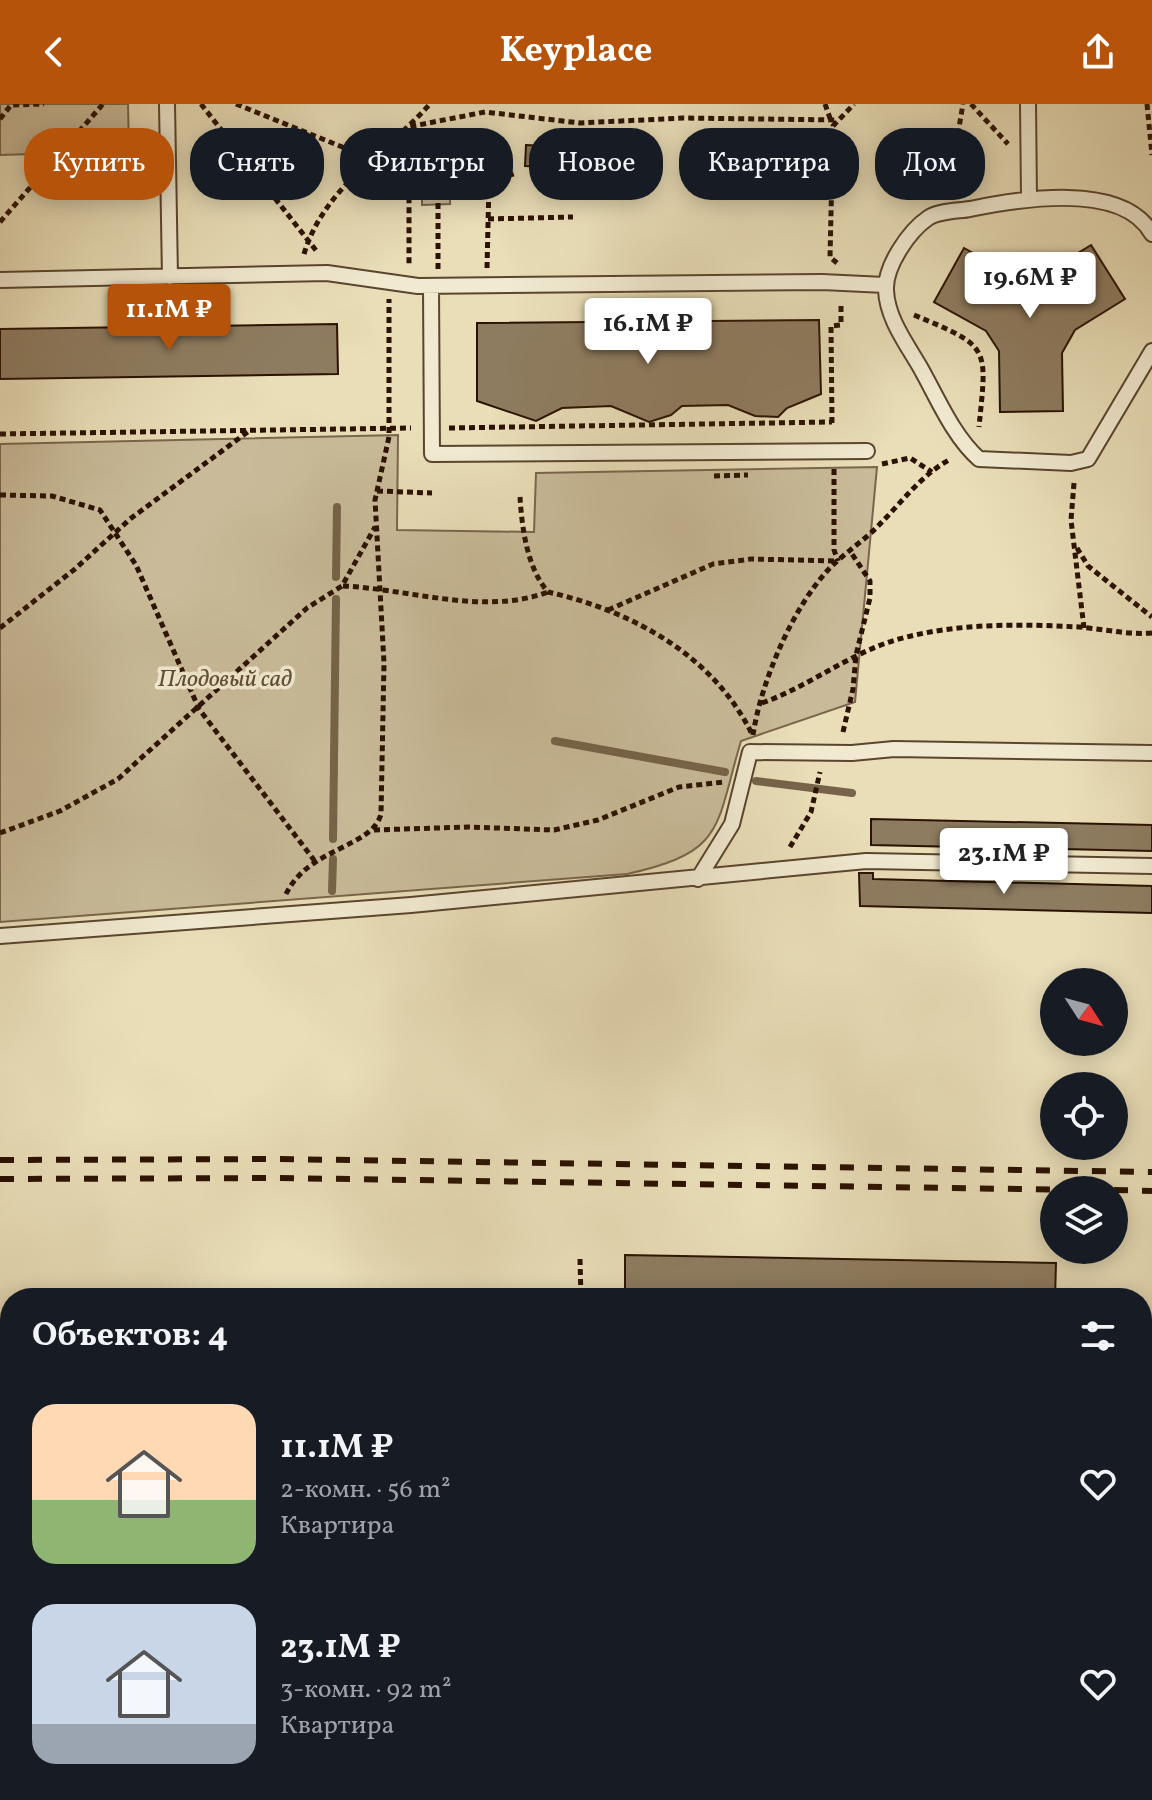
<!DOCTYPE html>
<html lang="ru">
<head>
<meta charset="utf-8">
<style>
  :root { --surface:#171b24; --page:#20242c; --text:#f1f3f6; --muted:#9ea1a6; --accent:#b45309 }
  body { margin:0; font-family:Vollkorn,serif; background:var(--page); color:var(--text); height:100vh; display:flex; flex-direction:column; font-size:30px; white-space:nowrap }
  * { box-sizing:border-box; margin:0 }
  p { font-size:26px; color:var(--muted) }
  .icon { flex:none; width:44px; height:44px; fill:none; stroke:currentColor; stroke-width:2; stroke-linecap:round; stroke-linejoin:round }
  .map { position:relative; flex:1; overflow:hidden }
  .drawer { position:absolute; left:0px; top:1184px; width:1152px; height:512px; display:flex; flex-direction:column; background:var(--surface); border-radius:32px 32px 0 0; box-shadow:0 4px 20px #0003 }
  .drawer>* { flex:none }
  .top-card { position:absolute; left:24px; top:24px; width:1104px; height:72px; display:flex; gap:16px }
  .needle { width:52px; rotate:126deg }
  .controls { position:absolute; left:1040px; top:864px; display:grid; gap:16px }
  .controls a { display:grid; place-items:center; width:88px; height:88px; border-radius:50%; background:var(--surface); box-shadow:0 4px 20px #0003; font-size:40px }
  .price { position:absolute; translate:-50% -68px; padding:0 18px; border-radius:8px; background:#fff; color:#222; font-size:26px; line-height:52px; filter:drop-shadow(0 2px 4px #0008) }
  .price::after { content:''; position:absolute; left:50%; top:48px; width:24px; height:18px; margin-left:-12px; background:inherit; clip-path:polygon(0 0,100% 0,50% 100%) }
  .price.on { background:var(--accent); color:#fff }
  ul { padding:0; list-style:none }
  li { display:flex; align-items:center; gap:24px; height:200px; padding:0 32px }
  li span { display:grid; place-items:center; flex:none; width:224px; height:160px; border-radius:24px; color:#555 }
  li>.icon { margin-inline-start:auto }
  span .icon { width:96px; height:96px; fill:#fffc; stroke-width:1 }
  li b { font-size:34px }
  h2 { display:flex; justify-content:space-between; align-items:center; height:96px; padding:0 32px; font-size:34px }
  .tag { padding:0 28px; border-radius:32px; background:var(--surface); box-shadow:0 4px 20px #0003; font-size:28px; line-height:72px }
  .tag.on { background:var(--accent); color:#fff }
  header { display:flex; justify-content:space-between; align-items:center; height:104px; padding:0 32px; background:var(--accent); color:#fff; font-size:36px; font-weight:700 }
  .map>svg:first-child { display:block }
  .green { fill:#c9bb99; stroke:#7a664c; stroke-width:2 }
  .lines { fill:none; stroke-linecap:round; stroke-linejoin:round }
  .stream { stroke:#766349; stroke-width:8 }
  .building { fill:#8e7c60; stroke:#2b1200; stroke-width:2 }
  .service-casing { stroke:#5a452e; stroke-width:18 }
  .path { stroke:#2b1200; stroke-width:5; stroke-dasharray:6 4; stroke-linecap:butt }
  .service { stroke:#f1ead1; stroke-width:14 }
  .rail { stroke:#2b1200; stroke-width:6; stroke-dasharray:14 14; stroke-linecap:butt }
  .labels { text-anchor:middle; stroke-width:7; stroke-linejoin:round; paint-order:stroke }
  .park-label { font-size:24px; font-style:italic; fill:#624d36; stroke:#f1ead1 }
</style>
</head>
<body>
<header><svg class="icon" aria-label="back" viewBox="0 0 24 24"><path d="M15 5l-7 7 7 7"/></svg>Keyplace<svg class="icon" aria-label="share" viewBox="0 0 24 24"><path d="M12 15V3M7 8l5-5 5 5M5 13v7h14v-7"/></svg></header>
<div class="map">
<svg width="1152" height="1696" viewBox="0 0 1152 1696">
  <rect width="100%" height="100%" fill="#e9deb8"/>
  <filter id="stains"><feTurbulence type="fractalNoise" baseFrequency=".0025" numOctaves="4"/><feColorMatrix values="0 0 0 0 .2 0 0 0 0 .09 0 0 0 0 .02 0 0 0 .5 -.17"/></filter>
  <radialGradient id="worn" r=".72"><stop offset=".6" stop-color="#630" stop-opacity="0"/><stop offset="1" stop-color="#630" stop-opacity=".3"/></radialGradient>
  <path class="green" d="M0 0H128L129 47 0 51Z
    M422 52H450V100L422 101Z
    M398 331 397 426 534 428 536 369 877 363 855 598 741 637C715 724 726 748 627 770L0 818V340Z"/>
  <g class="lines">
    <path class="stream" d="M336 473 337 403
      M555 637 725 668
      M756 677 852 689
      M333 735 336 495
      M332 787 333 755"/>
  </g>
  <path class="building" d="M526 41 546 42 545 63 525 62Z
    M1091 141 1125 195 1075 226 1062 249 1063 307 1000 308 999 247 986 227 934 198 964 144 1018 174 1041 172Z
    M819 216 821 290 787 304 778 313 755 312 728 301 682 302 671 311 649 318 611 302 562 304 536 317 477 297V219Z
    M337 220 338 270 0 275V225Z
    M871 715 1152 721V747L871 741Z
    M859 769H873V775L1152 782V809L860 802Z
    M625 1151 1056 1159 1055 1194H625Z"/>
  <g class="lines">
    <defs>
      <path id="service" d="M167 0 170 173
        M1028 0 1029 93
        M1152 130C1123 77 1019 95 970 105 958 107 938 107 928 114 909 127 885 162 886 186 887 214 906 239 920 263 937 293 953 332 979 355L1071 359 1088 355 1152 247
        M0 176 327 169 418 182 822 178 885 181
        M431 182 432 350 867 347
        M698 775 732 720 750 648 852 649 894 645 1152 649
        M0 832 411 801 866 757 1152 762
        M0 1297 10 1298
        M1142 1332 1152 1333"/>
    </defs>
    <use href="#service" class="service-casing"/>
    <path class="path" d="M201 0 318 149
      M236 0 409 70V163
      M825 0 831 17
      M971 0 1008 40
      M1147 0 1152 51
      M0 15 11 1 44 0
      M409 70 406 62 408 23 485 8 580 19 683 14 838 16
      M489 78 516 69
      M942 88 955 47 963 0
      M488 115 573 113
      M0 118 103 0
      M304 150C324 83 386 49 430 0
      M837 159 830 153 833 22 854 0
      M438 165V76L489 78 487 164
      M914 211C991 243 987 242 979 323
      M832 319 831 222 841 221V199
      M449 324 832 318
      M0 330 411 324
      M882 360 910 354 932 368
      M834 365V446L838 457
      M714 372 748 371
      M1074 379 1071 416 1084 524
      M377 387 432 389
      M0 391 52 392 100 406 136 461 199 605 314 756
      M520 393C522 424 527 464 548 488 632 507 713 551 752 630
      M1077 444 1088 462 1152 513
      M343 482C410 485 483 512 548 488
      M608 506 713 460 751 455 838 457
      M0 524 75 465 130 415 249 327
      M762 599C813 581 854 545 907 533 962 519 1023 520 1079 523 1104 525 1127 531 1152 529
      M843 628 853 585 856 551 870 494V477L850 447
      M753 631C761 578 792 505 828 466 844 449 864 437 879 421 901 399 923 369 951 355
      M374 726 468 723 554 726 598 716 679 683 724 678
      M0 729 60 707 118 675 307 504 342 482 375 423
      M790 743 811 708 820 668
      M286 790C309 743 372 744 381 710L384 559 375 396 389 333V195
      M580 1155 581 1194"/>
    <use href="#service" class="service"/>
    <path class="rail" d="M0 1056 280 1055 1152 1068
      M0 1075 279 1074 1085 1086
      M1114 1086 1152 1087
      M0 1320 10 1321
      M0 1341 10 1342
      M1142 1373H1152
      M1142 1396H1152"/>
  </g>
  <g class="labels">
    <g class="park-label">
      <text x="225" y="582">Плодовый сад</text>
    </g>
  </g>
  <rect width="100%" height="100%" filter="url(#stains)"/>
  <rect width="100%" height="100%" fill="url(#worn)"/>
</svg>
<div class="controls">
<a><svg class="needle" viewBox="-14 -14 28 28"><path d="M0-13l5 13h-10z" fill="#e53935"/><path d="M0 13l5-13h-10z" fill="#9ea1a6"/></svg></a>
<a><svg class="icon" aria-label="locate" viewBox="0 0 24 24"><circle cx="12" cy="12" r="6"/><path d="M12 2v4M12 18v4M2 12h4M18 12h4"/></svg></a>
<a><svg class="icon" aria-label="layers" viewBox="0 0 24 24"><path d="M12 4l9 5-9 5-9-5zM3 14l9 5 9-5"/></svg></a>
</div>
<b class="price" style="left:1030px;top:216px">19.6M ₽</b>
<b class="price on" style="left:169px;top:248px">11.1M ₽</b>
<b class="price" style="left:648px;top:262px">16.1M ₽</b>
<b class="price" style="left:1004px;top:792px">23.1M ₽</b>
<div class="top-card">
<a class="tag on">Купить</a>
<a class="tag">Снять</a>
<a class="tag">Фильтры</a>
<a class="tag">Новое</a>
<a class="tag">Квартира</a>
<a class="tag">Дом</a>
</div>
<section class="drawer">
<h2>Объектов: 4<svg class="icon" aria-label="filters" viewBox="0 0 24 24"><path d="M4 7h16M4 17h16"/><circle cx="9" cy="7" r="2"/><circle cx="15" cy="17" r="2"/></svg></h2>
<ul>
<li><span style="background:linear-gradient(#ffd9b3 60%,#8fb573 0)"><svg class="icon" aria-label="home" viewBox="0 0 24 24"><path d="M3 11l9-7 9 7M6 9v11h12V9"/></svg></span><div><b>11.1M ₽</b><p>2-комн. · 56 m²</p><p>Квартира</p></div><svg class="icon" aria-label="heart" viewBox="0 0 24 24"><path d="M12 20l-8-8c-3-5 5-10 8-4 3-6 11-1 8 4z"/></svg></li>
<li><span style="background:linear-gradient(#c9d6e8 75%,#9aa5b1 0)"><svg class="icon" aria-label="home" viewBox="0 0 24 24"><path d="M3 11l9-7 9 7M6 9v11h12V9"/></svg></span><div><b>23.1M ₽</b><p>3-комн. · 92 m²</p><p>Квартира</p></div><svg class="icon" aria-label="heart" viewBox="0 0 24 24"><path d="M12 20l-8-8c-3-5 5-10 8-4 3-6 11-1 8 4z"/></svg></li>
</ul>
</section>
</div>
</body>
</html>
